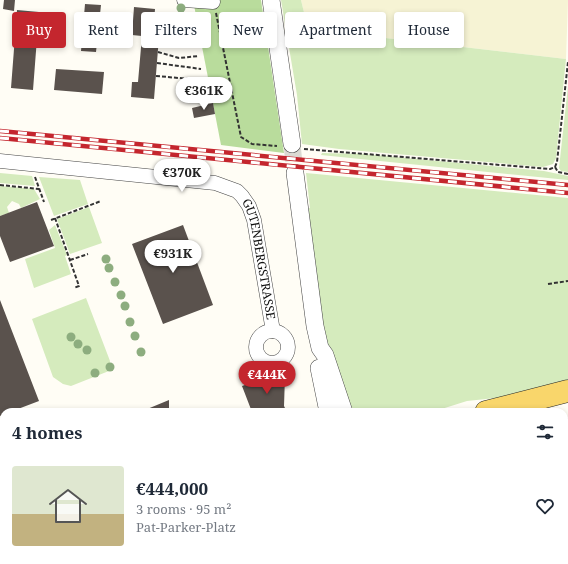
<!DOCTYPE html>
<html lang="en">
<head>
<meta charset="utf-8">
<style>
  :root { --surface:#fff; --page:#f2f2f3; --text:#1f2937; --muted:#747a83; --accent:#c4262e }
  body { margin:0; font-family:"Noto Serif",serif; background:var(--page); color:var(--text); height:100vh; display:flex; flex-direction:column; font-size:15px; white-space:nowrap }
  * { box-sizing:border-box; margin:0 }
  p { font-size:13px; color:var(--muted) }
  .icon { flex:none; width:22px; height:22px; fill:none; stroke:currentColor; stroke-width:2; stroke-linecap:round; stroke-linejoin:round }
  .map { position:relative; flex:1; overflow:hidden }
  .side { position:absolute; left:0px; top:408px; width:568px; height:156px; display:flex; flex-direction:column; background:var(--surface); border-radius:12px 12px 0 0; box-shadow:0 2px 6px #0003 }
  .side>* { flex:none }
  .hud { position:absolute; left:12px; top:12px; width:544px; height:36px; display:flex; gap:8px }
  .price { position:absolute; translate:-50% -34px; padding:0 9px; border-radius:14px; background:#fff; color:#222; font-size:13px; line-height:26px; filter:drop-shadow(0 1px 2px #0008) }
  .price::after { content:''; position:absolute; left:50%; top:24px; width:12px; height:9px; margin-left:-6px; background:inherit; clip-path:polygon(0 0,100% 0,50% 100%) }
  .price.active { background:var(--accent); color:#fff }
  ul { padding:0; list-style:none }
  li { display:flex; align-items:center; gap:12px; height:100px; padding:0 12px }
  li span { display:grid; place-items:center; flex:none; width:112px; height:80px; border-radius:4px; color:#555 }
  li>.icon { margin-inline-start:auto }
  span .icon { width:48px; height:48px; fill:#fffc; stroke-width:1 }
  li b { font-size:17px }
  h2 { display:flex; justify-content:space-between; align-items:center; height:48px; padding:0 12px; font-size:17px }
  .tag { padding:0 14px; border-radius:4px; background:var(--surface); box-shadow:0 2px 6px #0003; font-size:14px; line-height:36px }
  .tag.active { background:var(--accent); color:#fff }
  .map>svg:first-child { display:block }
  .farmland { fill:#f6f3d4 }
  .green { fill:#d5ebbd }
  .forest { fill:#b9dc9c }
  .building { fill:#5a524d }
  .lines { fill:none; stroke-linecap:round; stroke-linejoin:round }
  .tertiary-tunnel { stroke:#dbdad3; stroke-width:17; stroke-dasharray:17 8; stroke-linecap:butt }
  .service-casing { stroke:#444; stroke-width:8 }
  .minor-casing { stroke:#444; stroke-width:15 }
  .tertiary-casing { stroke:#444; stroke-width:18 }
  .primary-casing { stroke:#222; stroke-width:23 }
  .path { stroke:#333; stroke-width:2; stroke-dasharray:4 2; stroke-linecap:butt }
  .service { stroke:#fff; stroke-width:7 }
  .minor { stroke:#fff; stroke-width:14 }
  .tertiary { stroke:#fff; stroke-width:17 }
  .primary { stroke:#f9d66b; stroke-width:22 }
  .rail-casing { stroke:#c4262e; stroke-width:4.5 }
  .rail { stroke:#fff; stroke-width:3; stroke-dasharray:9; stroke-linecap:butt }
  .tree { fill:#8dad7f }
  .labels { text-anchor:middle; stroke-width:4; stroke-linejoin:round; paint-order:stroke }
  .street-label { font-size:12px; fill:#111; stroke:#fff }
</style>
</head>
<body>
<div class="map">
<svg width="568" height="564" viewBox="0 0 568 564">
  <rect width="100%" height="100%" fill="#fffdf5"/>
  <path class="farmland" d="M301 0H568L566 59 308 29Z
    M568 427V564H190L199 560H564V428Z"/>
  <path class="green" d="M281 0H301L308 29 566 59 556 158 553 164 543 167 339 149 302 144 297 95Z
    M568 86V172L561 171 559 168Z
    M322 153 363 154 544 171 568 176V180L321 155Z
    M0 173 32 176 35 186 0 183Z
    M306 173 568 198V383L505 397 467 401 432 412H354L344 400 332 362 324 329 306 209 310 208Z
    M39 177 80 180 88 204 54 216Z
    M0 186 34 189 40 199 21 208 19 204 12 201 7 207 9 213 0 216Z
    M89 207 102 243 70 254 57 219Z
    M55 225 67 255 65 256 71 274 34 288 25 259 55 248 49 230Z
    M86 298 110 361 109 371 71 386 63 384 53 377 32 319Z"/>
  <path class="forest" d="M193 0H261L284 153 221 145Z"/>
  <path class="building" d="M4 0H15L14 11 3 9Z
    M85 4 101 5 96 52 81 51Z
    M134 7 155 9 153 37H159L154 99 131 97 132 82H138L142 36 132 35Z
    M17 10 39 12 33 90 11 88Z
    M56 69 104 72 102 94 54 90Z
    M213 103 215 114 194 118 192 108Z
    M37 202 54 246 10 262 0 236V216Z
    M183 225 213 305 163 324 132 244Z
    M0 300 39 401 10 412H4V414L0 416Z
    M268 375 285 376 284 406 287 412H252L242 386 268 377Z
    M169 400V412H140Z"/>
  <g class="lines">
    <path class="tertiary-tunnel" d="M292 144 295 173"/>
    <defs>
      <path id="service" d="M564 423 568 422
        M179 564 187 560"/>
      <g id="minor">
        <path d="M184 0 213 2"/>
        <path id="s1" d="M0 161 215 183 237 191 242 196 249 206 254 220 273 331"/>
        <circle cx="272" cy="347" r="16"/>
      </g>
      <path id="tertiary" d="M271 0 292 144
        M295 173 315 326 320 348 325 355 344 412
        M319 368 328 412"/>
      <path id="primary" d="M486 412 568 391
        M112 564 119 560"/>
    </defs>
    <use href="#service" class="service-casing"/>
    <use href="#minor" class="minor-casing"/>
    <use href="#tertiary" class="tertiary-casing"/>
    <use href="#primary" class="primary-casing"/>
    <path class="path" d="M216 13 241 137 252 144 277 146
      M159 41 197 45
      M158 52 179 58 199 56
      M157 63 201 69
      M156 76 202 80
      M304 149 550 169 555 167 557 162 568 62
      M555 167 558 172 568 174
      M35 177 44 202
      M0 185 39 189
      M55 218 79 286 74 288
      M51 220 101 201
      M70 260 88 254
      M548 284 568 281
      M149 564 157 560"/>
    <use href="#service" class="service"/>
    <use href="#minor" class="minor"/>
    <use href="#tertiary" class="tertiary"/>
    <use href="#primary" class="primary"/>
    <defs>
      <path id="rail" d="M0 131 568 185
        M0 138 568 193"/>
    </defs>
    <use href="#rail" class="rail-casing"/>
    <use href="#rail" class="rail"/>
  </g>
  <g class="tree">
    <circle cx="181" cy="8" r="4.5"/>
    <circle cx="180" cy="22" r="4.5"/>
    <circle cx="180" cy="38" r="4.5"/>
    <circle cx="106" cy="259" r="4.5"/>
    <circle cx="109" cy="268" r="4.5"/>
    <circle cx="115" cy="282" r="4.5"/>
    <circle cx="121" cy="295" r="4.5"/>
    <circle cx="125" cy="306" r="4.5"/>
    <circle cx="130" cy="322" r="4.5"/>
    <circle cx="135" cy="336" r="4.5"/>
    <circle cx="71" cy="337" r="4.5"/>
    <circle cx="78" cy="344" r="4.5"/>
    <circle cx="87" cy="350" r="4.5"/>
    <circle cx="141" cy="352" r="4.5"/>
    <circle cx="110" cy="367" r="4.5"/>
    <circle cx="95" cy="373" r="4.5"/>
  </g>
  <g class="labels">
    <g class="street-label">
      <text dy="4" stroke="none"><textPath href="#s1" startOffset="313">GUTENBERGSTRASSE</textPath></text>
    </g>
  </g>
</svg>
<b class="price" style="left:204px;top:111px">€361K</b>
<b class="price" style="left:182px;top:193px">€370K</b>
<b class="price" style="left:173px;top:274px">€931K</b>
<b class="price active" style="left:267px;top:395px">€444K</b>
<div class="hud">
<a class="tag active">Buy</a>
<a class="tag">Rent</a>
<a class="tag">Filters</a>
<a class="tag">New</a>
<a class="tag">Apartment</a>
<a class="tag">House</a>
</div>
<section class="side">
<h2>4 homes<svg class="icon" aria-label="filters" viewBox="0 0 24 24"><path d="M4 7h16M4 17h16"/><circle cx="9" cy="7" r="2"/><circle cx="15" cy="17" r="2"/></svg></h2>
<ul>
<li><span style="background:linear-gradient(#dfe7d0 60%,#c2b280 0)"><svg class="icon" aria-label="home" viewBox="0 0 24 24"><path d="M3 11l9-7 9 7M6 9v11h12V9"/></svg></span><div><b>€444,000</b><p>3 rooms · 95 m²</p><p>Pat-Parker-Platz</p></div><svg class="icon" aria-label="heart" viewBox="0 0 24 24"><path d="M12 20l-8-8c-3-5 5-10 8-4 3-6 11-1 8 4z"/></svg></li>
</ul>
</section>
</div>
</body>
</html>
